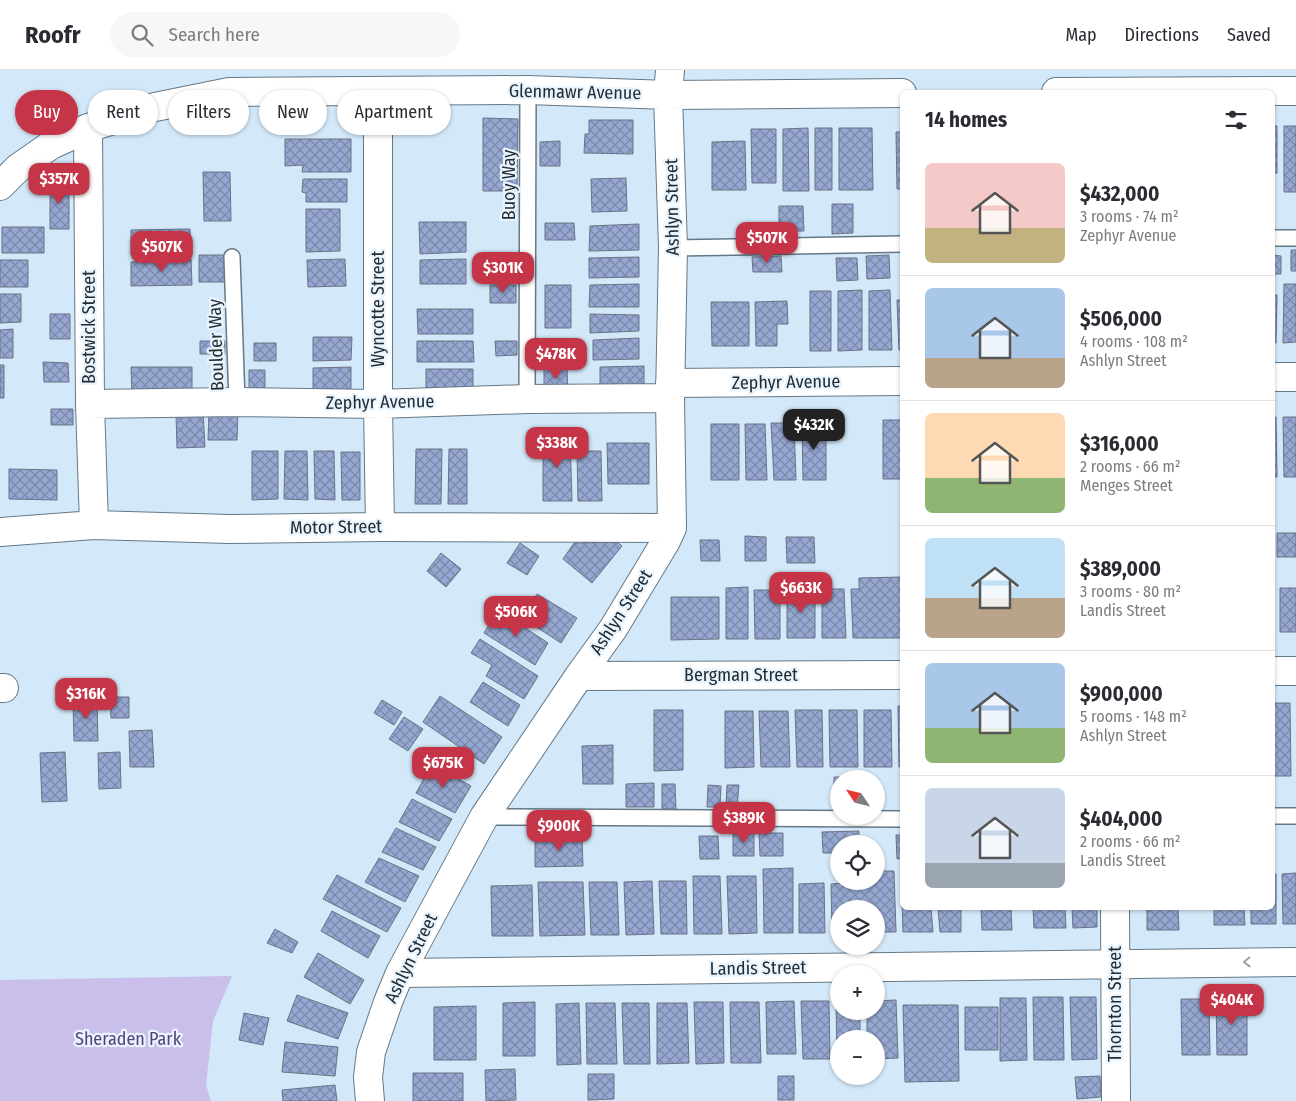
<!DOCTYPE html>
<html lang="en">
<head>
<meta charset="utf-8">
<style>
  :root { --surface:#fff; --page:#f7f7f7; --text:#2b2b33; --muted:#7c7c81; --line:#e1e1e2; --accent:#c53547 }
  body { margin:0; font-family:"Fira Sans Condensed",sans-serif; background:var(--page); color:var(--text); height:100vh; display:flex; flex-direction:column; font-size:19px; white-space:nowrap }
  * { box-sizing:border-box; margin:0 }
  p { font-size:16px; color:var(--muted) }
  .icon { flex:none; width:28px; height:28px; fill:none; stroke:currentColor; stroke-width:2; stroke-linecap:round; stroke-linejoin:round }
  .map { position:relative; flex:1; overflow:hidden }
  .drawer { position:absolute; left:900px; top:20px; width:375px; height:820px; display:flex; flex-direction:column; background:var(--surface); border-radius:8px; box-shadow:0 1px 4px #0004 }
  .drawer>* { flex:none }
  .banner { position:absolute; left:15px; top:20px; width:475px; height:45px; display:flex; gap:10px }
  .needle { width:32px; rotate:305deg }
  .buttons { position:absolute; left:830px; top:700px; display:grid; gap:10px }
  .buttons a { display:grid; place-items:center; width:55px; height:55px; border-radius:50%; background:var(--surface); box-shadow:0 1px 4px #0004; font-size:25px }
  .price { position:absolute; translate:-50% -42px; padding:0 11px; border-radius:10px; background:var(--accent); color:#fff; font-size:16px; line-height:32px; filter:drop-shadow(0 1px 2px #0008) }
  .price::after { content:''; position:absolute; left:50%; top:30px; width:15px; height:11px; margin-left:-8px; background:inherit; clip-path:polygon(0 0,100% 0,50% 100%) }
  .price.active { background:#222; color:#fff }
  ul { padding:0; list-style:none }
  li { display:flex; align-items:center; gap:15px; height:125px; padding:0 25px }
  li+li { border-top:1px solid var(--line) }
  li span { display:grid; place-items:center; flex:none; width:140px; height:100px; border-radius:8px; color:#555 }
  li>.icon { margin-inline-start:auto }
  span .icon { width:60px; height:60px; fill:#fffc; stroke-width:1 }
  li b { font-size:21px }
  h2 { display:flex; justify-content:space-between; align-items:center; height:60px; padding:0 25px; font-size:21px }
  .tag { padding:0 18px; border-radius:22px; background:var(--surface); box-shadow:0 1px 4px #0004; font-size:18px; line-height:45px }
  .tag.active { background:var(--accent); color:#fff }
  header { display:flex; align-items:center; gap:30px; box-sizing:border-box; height:70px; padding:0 25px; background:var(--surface); border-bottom:1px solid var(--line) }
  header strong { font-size:24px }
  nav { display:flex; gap:28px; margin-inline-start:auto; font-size:18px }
  .search { width:350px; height:45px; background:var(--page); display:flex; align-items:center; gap:12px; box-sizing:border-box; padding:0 18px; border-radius:28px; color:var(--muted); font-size:19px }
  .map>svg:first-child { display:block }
  .green { fill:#c9bfea }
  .building { fill:url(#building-cross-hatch); stroke:#6b7286 }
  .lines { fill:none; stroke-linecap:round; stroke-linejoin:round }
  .lane-casing { stroke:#657886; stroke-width:18 }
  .street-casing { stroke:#657886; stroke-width:30 }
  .lane { stroke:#fff; stroke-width:15 }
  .street { stroke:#fff; stroke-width:28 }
  .oneway { stroke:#9ca0a3 }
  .labels { text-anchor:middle; stroke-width:4.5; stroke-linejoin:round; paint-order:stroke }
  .street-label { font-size:18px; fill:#242c32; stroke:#e8f4fe }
  .park-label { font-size:18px; fill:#53427c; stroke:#e8f4fe }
</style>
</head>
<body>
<header>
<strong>Roofr</strong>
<div class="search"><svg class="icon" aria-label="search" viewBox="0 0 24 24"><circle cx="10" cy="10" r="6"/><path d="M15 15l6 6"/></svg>Search here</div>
<nav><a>Map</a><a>Directions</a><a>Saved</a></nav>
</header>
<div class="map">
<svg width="1296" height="1031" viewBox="0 0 1296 1031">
  <defs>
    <pattern id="building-cross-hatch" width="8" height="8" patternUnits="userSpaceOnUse" patternTransform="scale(1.25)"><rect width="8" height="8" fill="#96a7d1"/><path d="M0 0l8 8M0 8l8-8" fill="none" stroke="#7a88aa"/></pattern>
  </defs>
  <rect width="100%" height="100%" fill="#d3e8f8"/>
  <path class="green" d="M232 906 213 951 206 1015 211 1031H0V910Z"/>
  <path class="building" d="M483 48 518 49 517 121H483Z
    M589 50H633V84L584 83 585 64H589Z
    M1272 56H1277V103H1272Z
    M1284 56H1296V122H1284Z
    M808 58 809 121H783V59Z
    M815 58H832V120H815Z
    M839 58H872L873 120H839Z
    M751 59H776V113H752Z
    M896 62H902V119H897Z
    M285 69H351V102H302L303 95 285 96Z
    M560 71V96H540V72Z
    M745 71 746 120H712V72Z
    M203 102H230L231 151H204Z
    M626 108 627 141 592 142 591 109Z
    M303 109H347V132H306V123L302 122Z
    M50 111H69V159H50Z
    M832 134H853V163L832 164Z
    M779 136H803L804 161H779Z
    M306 139H340V181L306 182Z
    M419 152H466V182L420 184Z
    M545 153H574L575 170H545Z
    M639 154V180L589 181 590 156Z
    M2 157H44V183H2Z
    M190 159 191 182 131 185V160Z
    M1291 180H1296V201H1291Z
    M199 185H228V212H199Z
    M889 185 890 208 867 209 866 186Z
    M1272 185 1281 186V204H1272Z
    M781 186 782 202H753L752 187Z
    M639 187V207L589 208V188Z
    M836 188H857L858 210 837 211Z
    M191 189 192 215 131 216V192Z
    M345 189 346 216 308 217 307 190Z
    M466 189V214H420V190Z
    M0 190H28V217H0Z
    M639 214V237H589L590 215Z
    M1284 214H1296V272L1283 273Z
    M490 215H516V233H490Z
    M545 215H571V258H545Z
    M862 220V280L838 281V221Z
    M890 220 892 280H869V221Z
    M810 221H831V281H810Z
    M0 224H21V252L0 253Z
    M1272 225H1277L1276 273H1272Z
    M897 230H902V280H899Z
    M787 231 788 254H777V276H756L755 232Z
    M711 232H749V276H712Z
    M417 239H473V264H418Z
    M50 244H70V269H50Z
    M590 244 639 245V261L590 263Z
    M13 259V288H0V260Z
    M313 267H352L351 290 313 291Z
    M639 268V289L593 290V270Z
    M200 271H225V284H200Z
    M417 271H473L474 292H417Z
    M495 271H517V285L496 286Z
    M254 273H276V291H254Z
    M43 292 68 293 69 312H44Z
    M0 295H4V328H0Z
    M644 296V320H600V297Z
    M131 297H192V324L132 325Z
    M351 297V327H313V298Z
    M544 298 567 299 568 322H544Z
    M426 299H473V320L426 321Z
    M249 300H265V319H249Z
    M51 339H73V355H51Z
    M209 340H238L237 370H208Z
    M203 342 205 377 177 378 176 344Z
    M1272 347H1276L1277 407H1272Z
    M1283 347H1296V407H1284Z
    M883 350H902V409H883Z
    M771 353H794L796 410H774Z
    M802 353H826V410H803Z
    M711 354H739V410H711Z
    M745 354H765L767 410H746Z
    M543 367H570L572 431H543Z
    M607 373H649V414H608Z
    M416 379H442L441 434H415Z
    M449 379H467V434H448Z
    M252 381H278V429L252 430Z
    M285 381H307L308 430 284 429Z
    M314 381H334L335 430 315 429Z
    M577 381H601L602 431H578Z
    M341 382H360V430H342Z
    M9 399 57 400V430L9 429Z
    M1277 463H1296V487H1277Z
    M745 466 766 467V491H745Z
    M786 467H814L815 493H787Z
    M700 470H719L720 491H701Z
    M617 472 622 476 592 513 563 489 574 473Z
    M520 473 539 486 527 505 507 493Z
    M441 483 461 499 446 517 427 501Z
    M902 507V568H853L851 519H859V508Z
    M748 517V569H726V518Z
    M1280 518H1296V562H1280Z
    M815 519V568H787V520Z
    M822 519H844L846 568H822Z
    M754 520H780V569H755Z
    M537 524 577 548 561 573 501 534 505 529 526 542Z
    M671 527H719V569L671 570Z
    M498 540 548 573 535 595 484 563Z
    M480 569 538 606 524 629 486 606 492 595 471 583Z
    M483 612 520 635 508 656 470 632Z
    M440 626 502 667 484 694 423 652Z
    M110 627H129V648H111Z
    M73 630H97L98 671H74Z
    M382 630 402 642 394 655 374 643Z
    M1272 633H1290L1291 706H1272Z
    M898 636H902V697H899Z
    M654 640H683V700L654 701Z
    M795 640H822L823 697H797Z
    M829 640H857L858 697H830Z
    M864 640H891L892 697H864Z
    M725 641H753L754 697 725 698Z
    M759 641H788L790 697H761Z
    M404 647 423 659 408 681 389 669Z
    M152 660 154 697H130L129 661Z
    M613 675V714H583L582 676Z
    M65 682 67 731 42 732 40 683Z
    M120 682 121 718 99 719 98 683Z
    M432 694 471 716 455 743 416 723Z
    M834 707H858V709H839V737H834Z
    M654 713V737H626V714Z
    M662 714H675L676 739H662Z
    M708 715 721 716 720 737H707Z
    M727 715H739L737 738 726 737Z
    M412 729 452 749 439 771 399 752Z
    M396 758 436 777 423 800 382 782Z
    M859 761V774H839V783H823L822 762Z
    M733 762H754V786H733Z
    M759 763H783V786H760Z
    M896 765H902V788L897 789Z
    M699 766H718L719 789H700Z
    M582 767 583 796 535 797V768Z
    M379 788 419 806 405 832 365 812Z
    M793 798V863H764L763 799Z
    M876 801H894L896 862H876V839H839V863H832L831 814 842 813V811H876Z
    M901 801H902V838H931L933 862H903Z
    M1296 803V854H1283L1282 804Z
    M1272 804H1276V854H1251V838H1272Z
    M337 805 401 838 387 862 323 829Z
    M693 806H720L722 864H694Z
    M727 806H756L757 863 729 864Z
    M652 811 654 864 626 865 624 812Z
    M659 811H686L687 864H661Z
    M538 812H583L585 865 540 866Z
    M589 812H617L619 865H591Z
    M824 813 825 863H799V814Z
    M532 815 533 866H492L491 816Z
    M938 838H961V862H940Z
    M981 838H1011L1012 860H982Z
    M1033 838H1065L1066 858H1034Z
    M1072 838H1097V857L1073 858Z
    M1147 838H1178L1179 860H1147Z
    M1214 838H1244L1245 855H1214Z
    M332 841 380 866 368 888 321 861Z
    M275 859 298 872 292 883 267 873Z
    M318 883 364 910 350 934 304 907Z
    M297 925 348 943 338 969 287 951Z
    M1033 927H1063L1064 990H1034Z
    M1070 927H1096L1097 989 1072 990Z
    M1000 928H1026L1027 990 1000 991Z
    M1216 928H1247V985H1217Z
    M1181 929H1209L1210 985H1182Z
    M896 930 898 988 876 989V969H867V941H876V931Z
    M794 931 796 984H767L766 932Z
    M801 931H829L830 989H803Z
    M836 931H839V941H860V969H839V989H837Z
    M535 932V986H503V933Z
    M694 932H723L724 993 696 994Z
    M730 932H759L761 993H731Z
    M579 933 581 994 557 995 556 934Z
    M586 933H615L617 994H587Z
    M622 933H649L650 994H624Z
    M657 933H687L689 993 657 994Z
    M903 935H958L959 1011 905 1012Z
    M476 936V990H434V937Z
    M965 937H998V980H965Z
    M244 943 269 948 263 975 239 970Z
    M285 972 338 977 335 1006 282 1002Z
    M515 999 516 1030 486 1031 485 1000Z
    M413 1003H463V1031H413Z
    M588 1004H614V1029L588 1030Z
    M778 1006H794V1030H778Z
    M1100 1006 1101 1027 1077 1029 1075 1007Z
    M335 1015 337 1031H283L282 1020Z"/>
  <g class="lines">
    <defs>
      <path id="lane" d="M1272 168H1296
        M673 178 902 174
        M232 187 237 332
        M527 329 528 20
        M1272 746H1296
        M484 747 902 749"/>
      <path id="street" d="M378 22V334L380 457
        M1056 22 1296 21
        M88 58 90 334 94 455
        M0 116 18 98 51 75 88 58 155 37 229 22 528 20 668 25 902 23
        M1272 307H1296
        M670 313 902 311
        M90 334 237 332 378 334 527 329 670 328
        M0 462 94 455 229 459 380 457 672 458
        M1272 601H1296
        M579 606 902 605
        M0 618H4
        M1115 838 1116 1031
        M400 903 1296 892
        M370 1031 368 1007 371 982 388 932 400 903 484 747 579 606 613 559 666 471 672 458 670 328 673 178 668 25 670 0"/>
    </defs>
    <use href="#lane" class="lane-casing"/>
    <use href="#street" class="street-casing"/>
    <use href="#lane" class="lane"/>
    <use href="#street" class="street"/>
  </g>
  <defs><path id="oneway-chevron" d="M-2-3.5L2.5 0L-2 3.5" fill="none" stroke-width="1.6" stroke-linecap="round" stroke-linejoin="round" transform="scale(1.25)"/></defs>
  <use class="oneway" href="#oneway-chevron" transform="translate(1247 892) rotate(179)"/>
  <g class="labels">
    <g class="street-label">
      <text transform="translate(575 22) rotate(1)" y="6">Glenmawr Avenue</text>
      <text transform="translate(509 115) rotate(-90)" y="6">Buoy Way</text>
      <text transform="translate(672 137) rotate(-91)" y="6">Ashlyn Street</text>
      <text transform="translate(378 239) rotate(-90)" y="6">Wyncotte Street</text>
      <text transform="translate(89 257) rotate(-90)" y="6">Bostwick Street</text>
      <text transform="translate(216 275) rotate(-92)" y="6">Boulder Way</text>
      <text transform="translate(786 312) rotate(-1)" y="6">Zephyr Avenue</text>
      <text transform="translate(380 332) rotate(-1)" y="6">Zephyr Avenue</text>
      <text transform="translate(336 457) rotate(-1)" y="6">Motor Street</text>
      <text transform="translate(621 542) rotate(-57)" y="6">Ashlyn Street</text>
      <text x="741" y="611">Bergman Street</text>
      <text transform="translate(411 888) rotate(-64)" y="6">Ashlyn Street</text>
      <text transform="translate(758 898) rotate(-1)" y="6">Landis Street</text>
      <text transform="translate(1115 934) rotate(-90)" y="6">Thornton Street</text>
    </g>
    <g class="park-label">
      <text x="128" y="975">Sheraden Park</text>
    </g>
  </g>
</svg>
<div class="buttons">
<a><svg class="needle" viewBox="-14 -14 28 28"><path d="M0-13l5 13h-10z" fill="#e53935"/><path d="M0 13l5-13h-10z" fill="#7c7c81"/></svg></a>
<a><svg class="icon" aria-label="locate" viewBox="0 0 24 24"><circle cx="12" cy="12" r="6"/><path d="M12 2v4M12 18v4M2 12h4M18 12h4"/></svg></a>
<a><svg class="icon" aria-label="layers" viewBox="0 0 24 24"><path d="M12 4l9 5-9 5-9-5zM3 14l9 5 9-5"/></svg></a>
<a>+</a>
<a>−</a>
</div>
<b class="price" style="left:59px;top:135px">$357K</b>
<b class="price" style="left:767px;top:194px">$507K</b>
<b class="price" style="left:162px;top:203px">$507K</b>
<b class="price" style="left:503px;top:224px">$301K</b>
<b class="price" style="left:556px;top:310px">$478K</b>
<b class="price active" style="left:814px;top:381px">$432K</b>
<b class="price" style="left:557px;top:399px">$338K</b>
<b class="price" style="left:801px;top:544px">$663K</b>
<b class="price" style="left:516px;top:568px">$506K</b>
<b class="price" style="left:86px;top:650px">$316K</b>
<b class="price" style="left:443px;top:719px">$675K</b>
<b class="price" style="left:744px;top:774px">$389K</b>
<b class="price" style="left:559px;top:782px">$900K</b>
<b class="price" style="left:1232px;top:956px">$404K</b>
<div class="banner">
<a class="tag active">Buy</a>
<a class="tag">Rent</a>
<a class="tag">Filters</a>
<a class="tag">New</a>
<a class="tag">Apartment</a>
</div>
<section class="drawer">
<h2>14 homes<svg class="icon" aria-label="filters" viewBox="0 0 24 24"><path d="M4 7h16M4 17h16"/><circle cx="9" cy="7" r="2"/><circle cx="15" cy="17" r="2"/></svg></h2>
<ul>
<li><span style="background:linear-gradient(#f6c9c9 65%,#c2b280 0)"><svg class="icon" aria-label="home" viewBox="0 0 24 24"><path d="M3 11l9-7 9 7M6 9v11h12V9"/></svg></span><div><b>$432,000</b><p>3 rooms · 74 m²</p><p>Zephyr Avenue</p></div></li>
<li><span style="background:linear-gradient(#a9c7e8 70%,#b9a48a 0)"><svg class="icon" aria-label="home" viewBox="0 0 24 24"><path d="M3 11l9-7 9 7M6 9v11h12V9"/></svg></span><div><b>$506,000</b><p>4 rooms · 108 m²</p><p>Ashlyn Street</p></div></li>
<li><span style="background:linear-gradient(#ffd9b3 65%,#8fb573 0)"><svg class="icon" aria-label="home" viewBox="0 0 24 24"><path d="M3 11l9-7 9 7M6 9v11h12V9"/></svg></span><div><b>$316,000</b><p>2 rooms · 66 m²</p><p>Menges Street</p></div></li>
<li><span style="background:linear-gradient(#bfe0f5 60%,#b9a48a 0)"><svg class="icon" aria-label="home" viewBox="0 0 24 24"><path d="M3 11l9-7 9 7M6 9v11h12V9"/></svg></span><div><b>$389,000</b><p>3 rooms · 80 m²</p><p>Landis Street</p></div></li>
<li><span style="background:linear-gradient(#a9c7e8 65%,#8fb573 0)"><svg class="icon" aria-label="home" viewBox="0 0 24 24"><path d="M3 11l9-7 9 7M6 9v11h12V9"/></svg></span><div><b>$900,000</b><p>5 rooms · 148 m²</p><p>Ashlyn Street</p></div></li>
<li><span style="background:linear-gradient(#c9d6e8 75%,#9aa5b1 0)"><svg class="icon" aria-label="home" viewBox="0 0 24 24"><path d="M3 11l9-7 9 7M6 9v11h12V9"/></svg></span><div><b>$404,000</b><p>2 rooms · 66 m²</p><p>Landis Street</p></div></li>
</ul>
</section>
</div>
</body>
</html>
